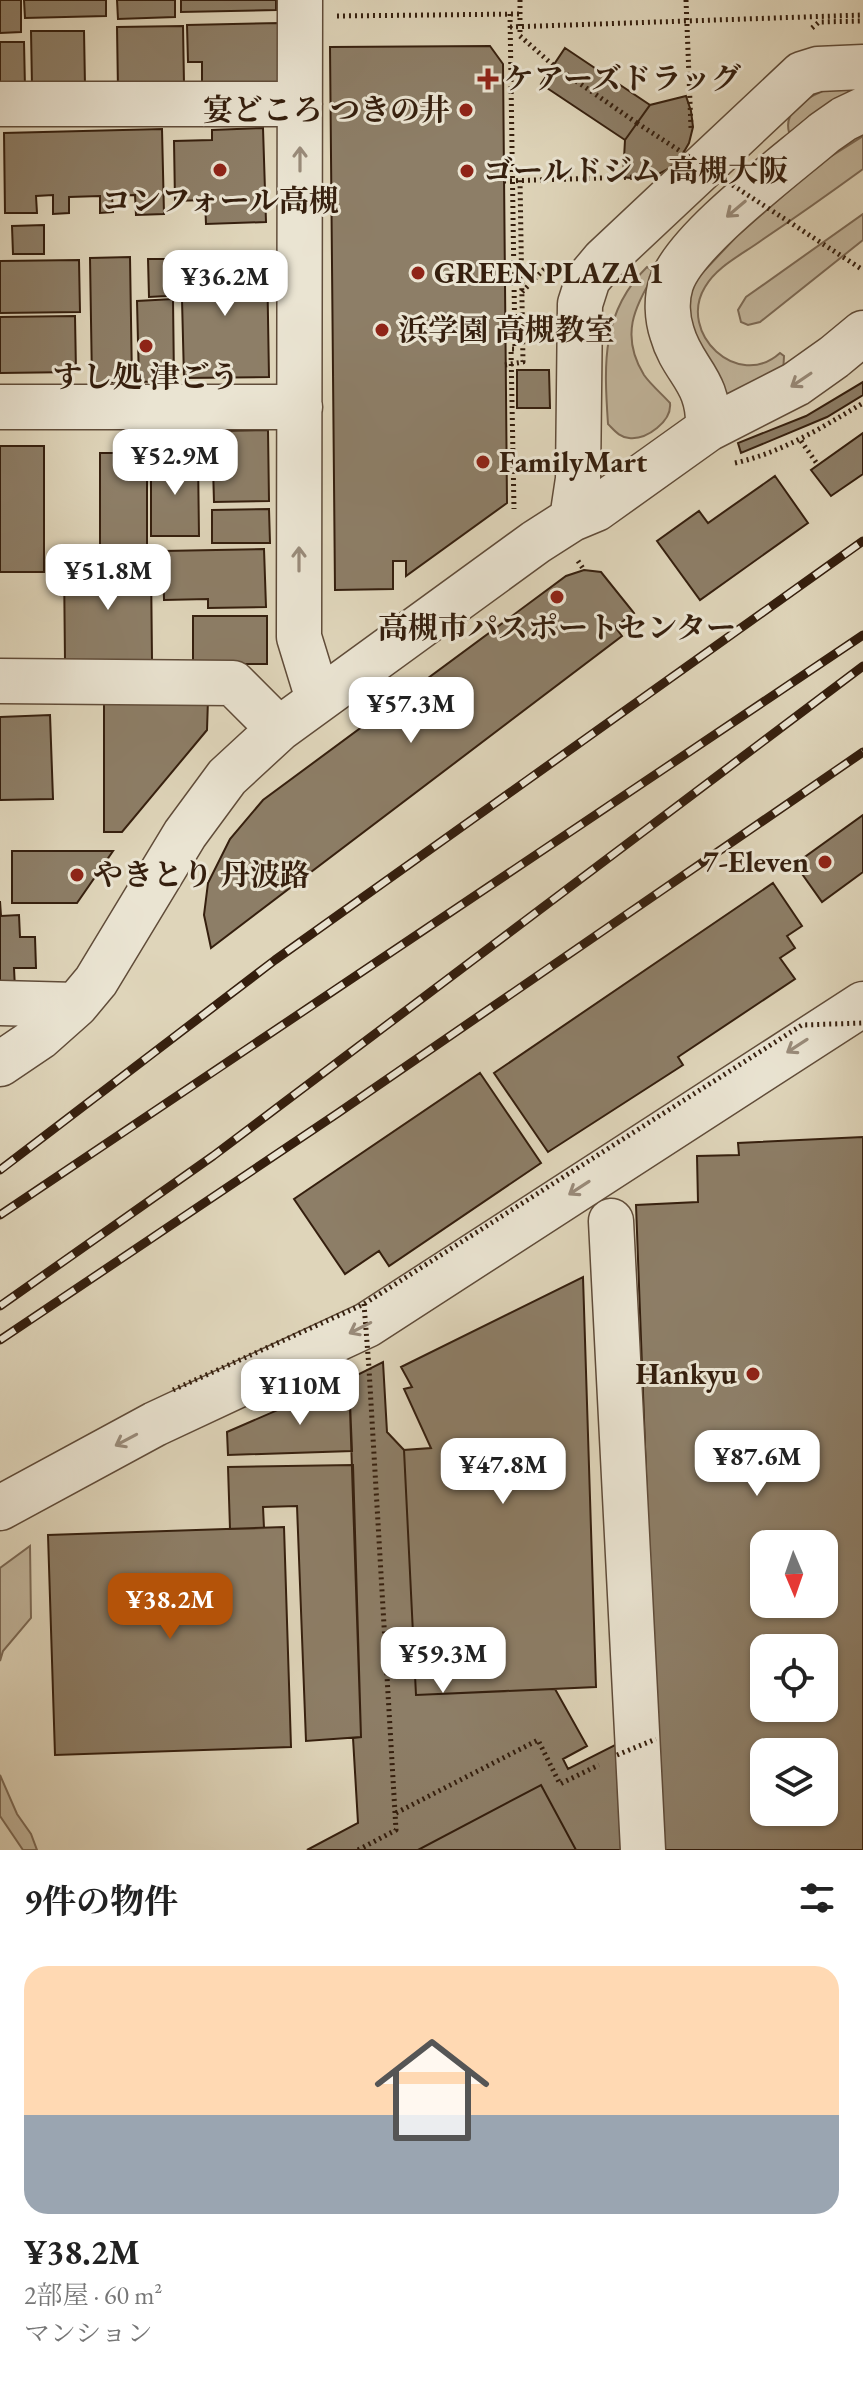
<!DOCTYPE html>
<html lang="ja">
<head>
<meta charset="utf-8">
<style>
  :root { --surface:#fff; --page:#f2f2f2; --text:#222; --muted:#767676; --accent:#b45309 }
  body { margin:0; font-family:"EB Garamond","Noto Serif JP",serif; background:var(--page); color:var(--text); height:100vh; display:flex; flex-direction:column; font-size:30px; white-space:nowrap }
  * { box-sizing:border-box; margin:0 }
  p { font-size:26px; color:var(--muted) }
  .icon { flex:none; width:44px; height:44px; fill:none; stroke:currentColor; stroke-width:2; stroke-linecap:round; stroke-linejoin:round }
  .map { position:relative; height:1850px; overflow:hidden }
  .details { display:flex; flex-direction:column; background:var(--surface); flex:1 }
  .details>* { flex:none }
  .needle { width:52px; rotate:178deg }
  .buttons { position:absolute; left:750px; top:1530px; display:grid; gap:16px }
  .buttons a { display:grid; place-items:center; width:88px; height:88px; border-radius:16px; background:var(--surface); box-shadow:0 2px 6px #0004; font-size:40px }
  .price { position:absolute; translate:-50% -68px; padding:0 18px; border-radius:16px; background:#fff; color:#222; font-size:26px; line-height:52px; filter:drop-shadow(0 2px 4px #0008) }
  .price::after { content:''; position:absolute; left:50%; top:48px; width:24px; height:18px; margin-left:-12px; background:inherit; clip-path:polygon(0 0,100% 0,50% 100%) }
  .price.on { background:var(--accent); color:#fff }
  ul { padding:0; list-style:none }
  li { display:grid; align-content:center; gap:16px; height:424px; padding:0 24px }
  li span { display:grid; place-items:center; height:248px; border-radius:24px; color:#555 }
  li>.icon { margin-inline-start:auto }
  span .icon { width:144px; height:144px; fill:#fffc; stroke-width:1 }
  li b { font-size:34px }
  h2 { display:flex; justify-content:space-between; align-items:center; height:96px; padding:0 24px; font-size:34px }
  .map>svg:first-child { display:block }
  .green { fill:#c2b69d; stroke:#7c6a56; stroke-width:2 }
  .building { fill:#8d7e67; stroke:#351f0e; stroke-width:2; fill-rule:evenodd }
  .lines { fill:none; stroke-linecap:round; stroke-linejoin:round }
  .minor-casing { stroke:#604c39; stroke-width:47 }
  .path { stroke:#351f0e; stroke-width:5; stroke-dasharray:2 4; stroke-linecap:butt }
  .minor { stroke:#eae4d2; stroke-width:44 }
  .rail-casing { stroke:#351f0e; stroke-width:9 }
  .rail { stroke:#eae4d2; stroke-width:6; stroke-dasharray:18; stroke-linecap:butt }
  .path-bridge { stroke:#351f0e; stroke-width:5; stroke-dasharray:2 4; stroke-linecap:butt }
  .oneway { stroke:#998b7a }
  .poi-dot { fill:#8f2418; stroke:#eae4d2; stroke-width:3 }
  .labels { text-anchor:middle; stroke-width:6; stroke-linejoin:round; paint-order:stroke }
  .poi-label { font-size:30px; font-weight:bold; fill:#351f0e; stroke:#eae4d2; text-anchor:start }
</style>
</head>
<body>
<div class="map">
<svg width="863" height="1850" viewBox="0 0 863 1850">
  <rect width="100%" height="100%" fill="#dfd5ba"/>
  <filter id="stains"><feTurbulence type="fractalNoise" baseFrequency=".0025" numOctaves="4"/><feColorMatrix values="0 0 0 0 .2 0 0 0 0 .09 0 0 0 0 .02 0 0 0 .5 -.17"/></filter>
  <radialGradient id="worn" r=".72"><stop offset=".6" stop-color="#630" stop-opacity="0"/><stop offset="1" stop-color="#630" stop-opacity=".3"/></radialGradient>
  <path class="green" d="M863 79V91L792 135 789 132C780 99 840 84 863 79Z
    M863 136V169C830 193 796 217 762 240 743 254 717 266 705 287 677 333 738 391 780 353L784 356 783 374 725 395 684 320 689 287 737 236 819 164Z
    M863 214V240L760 322 748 325 741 322 738 310 746 297Z
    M647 267 655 273C634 307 620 336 644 375 651 385 662 394 670 403 672 421 647 440 629 438 619 437 615 431 608 424 604 364 601 312 647 267Z
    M30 1546 31 1618 3 1651 0 1661V1568Z
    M0 1775 17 1814 31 1834 37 1850H23L0 1816Z"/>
  <path class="building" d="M0 0H21V32L0 33Z
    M24 0H106V16L25 18Z
    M117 0H175V17L118 19Z
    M181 0H276V10L181 12Z
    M280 23V82L202 84V62H188L187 25Z
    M183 26 184 84 118 90 117 27Z
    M31 31H84L85 86 32 87Z
    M0 42H24L25 88H0Z
    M490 46 503 64 507 503 406 576V561H393V589L335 590 330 47Z
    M565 48 650 105 625 140 541 84Z
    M686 96 691 111 693 127 689 143 681 157 670 168 655 176 639 179 623 177 625 140 650 105Z
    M263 128 266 222 206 224 205 200 175 201 174 141 212 140V130Z
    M162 129 164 214 136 215 135 195 112 196 113 212 100 213V196L69 197V213L53 214V195L36 196 37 213H5L4 133Z
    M44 225V254H13L12 226Z
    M130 257 132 382 92 383 90 258Z
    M267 258 269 377 184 378 181 260Z
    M148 259H166V296L149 297Z
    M79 260 80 312 0 313V261Z
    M173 299 174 381 139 382 137 301Z
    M75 316 76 372 0 373V317Z
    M517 370H549L550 408H517Z
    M863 382V395L827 417 741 453 738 443 806 416Z
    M268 430 269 501 214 502 212 431Z
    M863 433V474L831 496 811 470Z
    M0 446H44V572H0Z
    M100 453H147V546L100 547Z
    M198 457 199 536H151V458Z
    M775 476 808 523 700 600 657 541 699 511 708 523Z
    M269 509 270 543H212V510Z
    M264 549 266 607 208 608V599L164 600 163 551Z
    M151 563 152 660 65 661 64 564Z
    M584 570 601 572 634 613 615 627 622 636 211 948 204 915 208 883 230 839 263 800 566 576Z
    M193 616H267V664H193Z
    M104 699H208L207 730 122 832H104Z
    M50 715 53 799 0 800V717Z
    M863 815V872L822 902 795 864Z
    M12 851H113L77 903H12Z
    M773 883 802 926 787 936 795 948 780 958 795 979 678 1057 683 1065 548 1152 494 1073Z
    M0 901 1 916 19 915 20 937H35L36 968H14L15 989H0Z
    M480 1073 541 1163 389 1266 379 1251 345 1274 294 1199Z
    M863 1137V1850H660L636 1205 698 1202 697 1156 739 1155 738 1143ZM764 1544H824V1604H764ZM764 1648H824V1708H764ZM764 1752H824V1812H764Z
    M583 1277 596 1687 416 1695 404 1450 431 1448 404 1389 412 1387 401 1367Z
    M383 1362 387 1432 404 1450 416 1695 555 1689 587 1746 563 1759 568 1769 617 1744 621 1850H576L541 1785 418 1850H307L358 1823 353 1738 361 1737 349 1379Z
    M349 1379 352 1451 228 1455 227 1432Z
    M353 1465 361 1737 306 1741 297 1506 263 1507 264 1528 230 1529 228 1467Z
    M284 1527 291 1747 55 1755 48 1535Z
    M541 1785 576 1850H418Z"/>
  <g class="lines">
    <defs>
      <path id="minor" d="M300 0 299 637 318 699
        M0 104H300
        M0 407H300
        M708 429C710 379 683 372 672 333 667 318 666 299 671 284 684 241 787 165 824 133L844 119 863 110
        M572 519 578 479 580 304 588 279 604 260 802 74 818 69 863 67
        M0 681 233 683 279 729
        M0 1003 76 1005
        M0 1064 40 1037 76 1005 96 981 185 834 227 777 279 729 536 542 572 519 596 509 708 429 796 384 834 357 863 333
        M611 1221 643 1850
        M0 1508 155 1424 367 1325 863 1004"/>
    </defs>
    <use href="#minor" class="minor-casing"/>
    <path class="path" d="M520 0V36L553 65 637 123
      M510 14 515 349H511L514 509
      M337 16 520 14
      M510 27 863 15
      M812 28 819 22 863 21
      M522 292 549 264
      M801 441 818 465
      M735 463C783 452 821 428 863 403
      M578 561 584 570
      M396 1813 538 1740 560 1784 599 1765
      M358 1850 396 1830 369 1369"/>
    <use href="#minor" class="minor"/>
    <defs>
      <path id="rail" d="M0 1170 275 960 863 541
        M0 1215 863 635
        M0 1306 213 1156 863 666
        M0 1340 338 1113 863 752"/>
    </defs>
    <use href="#rail" class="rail-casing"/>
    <use href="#rail" class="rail"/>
    <path class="path-bridge" d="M686 0 691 128
      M637 123 863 270
      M504 181 637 177
      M505 365 523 362 520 180
      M364 1304 369 1368
      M173 1390 364 1304 802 1025 863 1023
      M617 1755 656 1739"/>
  </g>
  <defs><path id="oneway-shaft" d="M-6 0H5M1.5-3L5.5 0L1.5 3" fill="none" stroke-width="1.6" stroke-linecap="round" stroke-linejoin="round" transform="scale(2)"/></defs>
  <g class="oneway">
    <use href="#oneway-shaft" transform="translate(300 159) rotate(-90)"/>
    <use href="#oneway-shaft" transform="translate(736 209) rotate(140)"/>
    <use href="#oneway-shaft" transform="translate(801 380) rotate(146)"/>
    <use href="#oneway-shaft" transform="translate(299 559) rotate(-90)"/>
    <use href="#oneway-shaft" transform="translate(797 1046) rotate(147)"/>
    <use href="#oneway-shaft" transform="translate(579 1188) rotate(147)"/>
    <use href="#oneway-shaft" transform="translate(360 1328) rotate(153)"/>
    <use href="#oneway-shaft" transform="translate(126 1440) rotate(152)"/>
  </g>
  <g class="poi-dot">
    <path d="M484 67h8v8h8v8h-8v8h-8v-8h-8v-8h8z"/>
    <circle cx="466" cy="110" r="8"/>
    <circle cx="220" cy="170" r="8"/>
    <circle cx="467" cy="171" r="8"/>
    <circle cx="418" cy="273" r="8"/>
    <circle cx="382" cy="330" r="8"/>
    <circle cx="146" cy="346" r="8"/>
    <circle cx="483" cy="462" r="8"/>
    <circle cx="557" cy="597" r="8"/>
    <circle cx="825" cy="862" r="8"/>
    <circle cx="77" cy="875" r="8"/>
    <circle cx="753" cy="1374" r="8"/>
  </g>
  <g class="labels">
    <g class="poi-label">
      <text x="504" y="89">ケアーズドラッグ</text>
      <text x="450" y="120" text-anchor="end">宴どころ つきの井</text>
      <text x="483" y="181">ゴールドジム 高槻大阪</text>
      <text x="220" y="211" text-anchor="middle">コンフォール高槻</text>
      <text x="434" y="283">GREEN PLAZA 1</text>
      <text x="398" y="340">浜学園 高槻教室</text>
      <text x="146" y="387" text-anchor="middle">すし処 津ごう</text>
      <text x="499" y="472">FamilyMart</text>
      <text x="557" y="638" text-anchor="middle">高槻市パスポートセンター</text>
      <text x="809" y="872" text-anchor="end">7-Eleven</text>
      <text x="93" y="885">やきとり 丹波路</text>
      <text x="737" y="1384" text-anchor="end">Hankyu</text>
    </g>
  </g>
  <rect width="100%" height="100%" filter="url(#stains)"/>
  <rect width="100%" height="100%" fill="url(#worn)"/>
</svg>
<div class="buttons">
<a><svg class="needle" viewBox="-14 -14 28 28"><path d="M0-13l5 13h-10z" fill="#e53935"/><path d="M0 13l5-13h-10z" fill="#767676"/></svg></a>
<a><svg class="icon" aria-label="locate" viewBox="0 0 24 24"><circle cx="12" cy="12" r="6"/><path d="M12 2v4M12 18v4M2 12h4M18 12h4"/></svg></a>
<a><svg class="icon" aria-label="layers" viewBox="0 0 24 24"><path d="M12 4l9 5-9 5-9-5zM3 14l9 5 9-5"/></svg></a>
</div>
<b class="price" style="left:225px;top:318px">¥36.2M</b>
<b class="price" style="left:175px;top:497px">¥52.9M</b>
<b class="price" style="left:108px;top:612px">¥51.8M</b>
<b class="price" style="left:411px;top:745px">¥57.3M</b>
<b class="price" style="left:300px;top:1427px">¥110M</b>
<b class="price" style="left:757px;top:1498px">¥87.6M</b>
<b class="price" style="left:503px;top:1506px">¥47.8M</b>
<b class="price on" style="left:170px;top:1641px">¥38.2M</b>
<b class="price" style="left:443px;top:1695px">¥59.3M</b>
</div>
<section class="details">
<h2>9件の物件<svg class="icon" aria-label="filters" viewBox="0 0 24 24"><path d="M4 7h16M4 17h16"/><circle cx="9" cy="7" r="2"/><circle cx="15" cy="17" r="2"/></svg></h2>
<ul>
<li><span style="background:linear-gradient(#ffd9b3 60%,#9aa5b1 0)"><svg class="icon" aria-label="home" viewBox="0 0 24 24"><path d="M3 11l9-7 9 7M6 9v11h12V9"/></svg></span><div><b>¥38.2M</b><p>2部屋 · 60 m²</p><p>マンション</p></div></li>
</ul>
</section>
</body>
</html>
